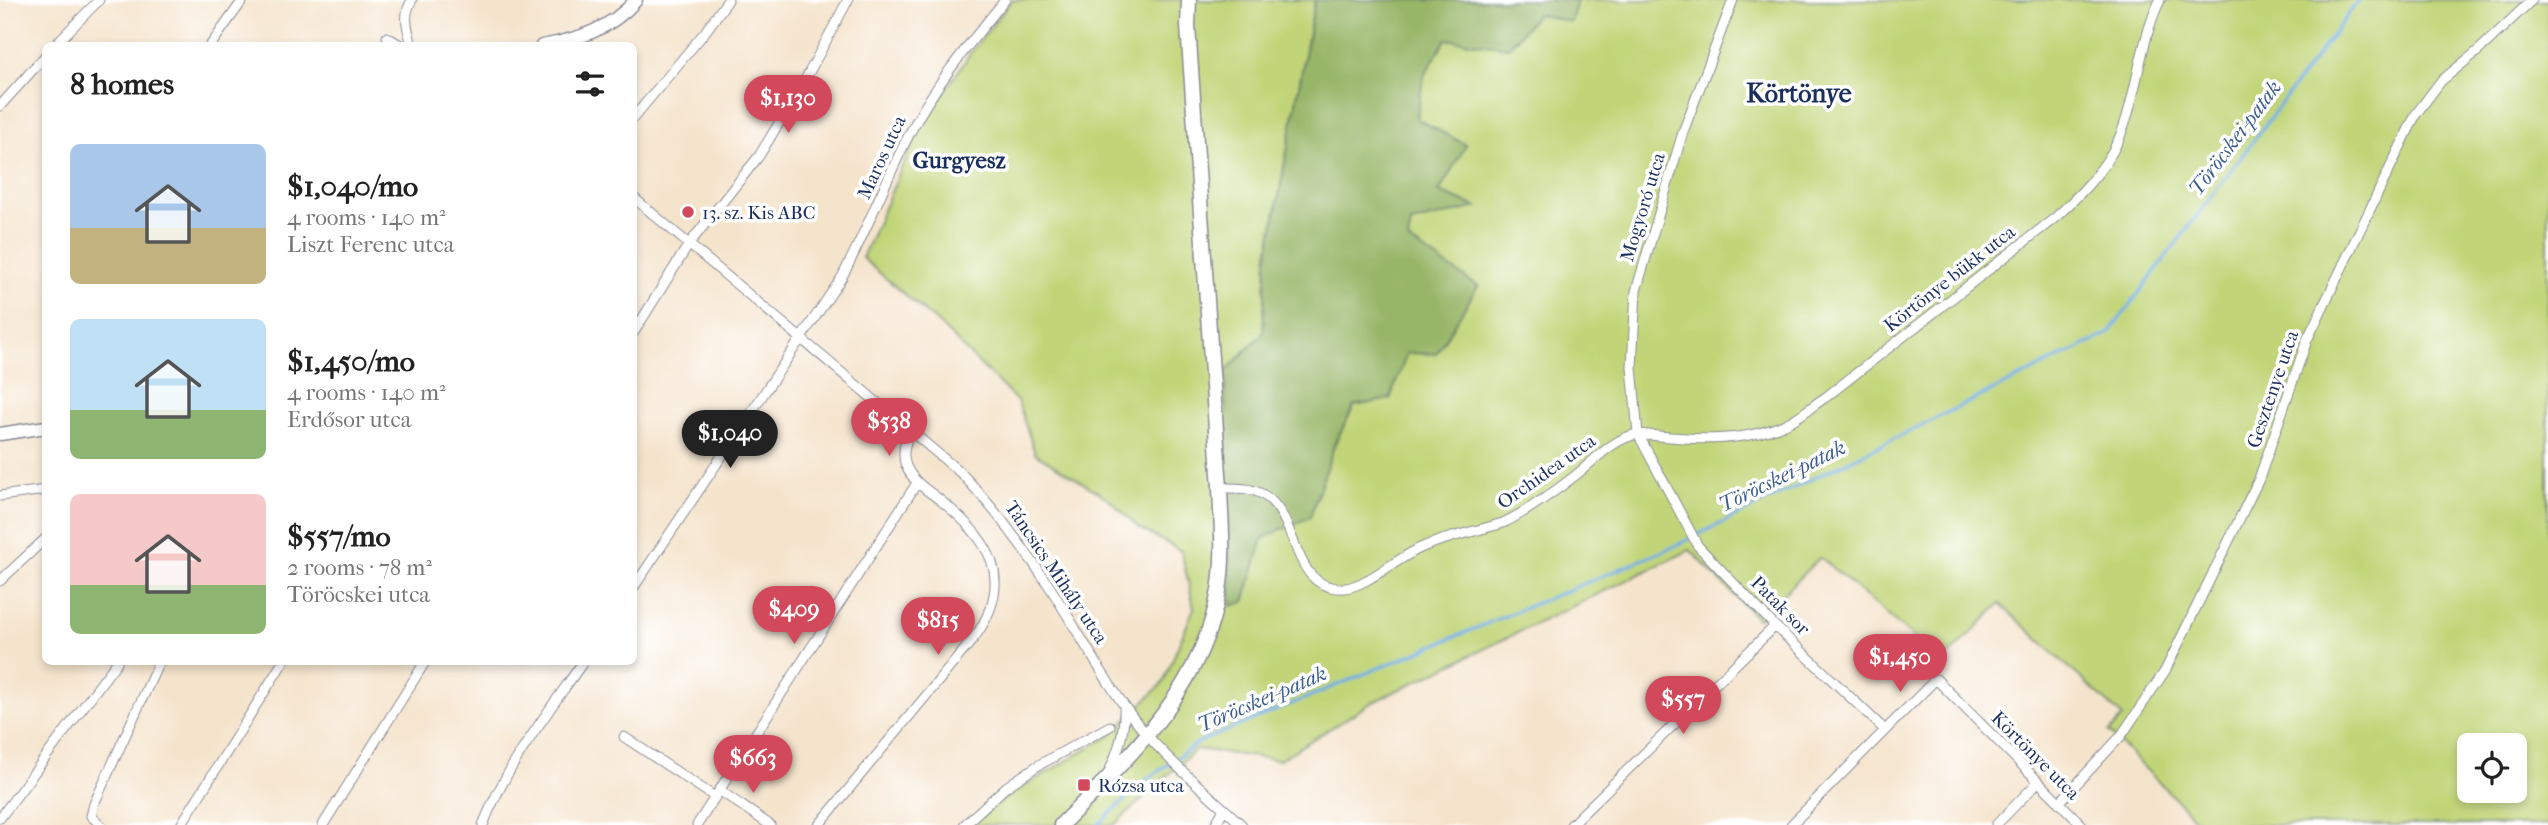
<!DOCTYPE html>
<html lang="en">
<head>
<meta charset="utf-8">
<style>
  :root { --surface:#fff; --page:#f2f2f2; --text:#222; --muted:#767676; --accent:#d1495b }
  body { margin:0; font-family:"IM FELL French Canon",serif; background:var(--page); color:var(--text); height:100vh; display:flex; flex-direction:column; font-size:26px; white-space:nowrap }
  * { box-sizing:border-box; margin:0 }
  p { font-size:23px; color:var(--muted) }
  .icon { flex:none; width:38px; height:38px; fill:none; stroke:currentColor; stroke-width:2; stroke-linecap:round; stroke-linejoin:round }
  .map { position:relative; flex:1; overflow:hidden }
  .sheet { position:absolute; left:42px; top:42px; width:595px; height:623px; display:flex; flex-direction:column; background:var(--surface); border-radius:10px; box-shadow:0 4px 10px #0003 }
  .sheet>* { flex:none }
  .buttons { position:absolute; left:2457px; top:733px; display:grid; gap:14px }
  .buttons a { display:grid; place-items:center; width:70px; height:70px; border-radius:10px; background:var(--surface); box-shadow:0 4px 10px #0003; font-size:35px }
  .price { position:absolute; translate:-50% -60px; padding:0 16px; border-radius:24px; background:var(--accent); color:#fff; font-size:23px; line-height:46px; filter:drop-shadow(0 2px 4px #0008) }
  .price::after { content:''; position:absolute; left:50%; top:42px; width:21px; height:16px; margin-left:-10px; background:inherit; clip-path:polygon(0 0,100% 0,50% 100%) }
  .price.active { background:#222; color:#fff }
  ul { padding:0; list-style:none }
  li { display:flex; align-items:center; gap:21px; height:175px; padding:0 28px }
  li span { display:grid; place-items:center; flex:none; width:196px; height:140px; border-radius:10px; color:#555 }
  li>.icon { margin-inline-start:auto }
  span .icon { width:84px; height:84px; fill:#fffc; stroke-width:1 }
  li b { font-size:30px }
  h2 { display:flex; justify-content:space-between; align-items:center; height:84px; padding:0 28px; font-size:30px }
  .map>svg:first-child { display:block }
  .green { fill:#c1d578; stroke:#6e826b; stroke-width:2; fill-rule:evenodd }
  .forest { fill:#98b668; stroke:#5a7263; stroke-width:2 }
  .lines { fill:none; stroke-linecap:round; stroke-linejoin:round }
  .stream { stroke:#75afe6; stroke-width:3.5 }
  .street-casing { stroke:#888a95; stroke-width:11 }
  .secondary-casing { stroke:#888a95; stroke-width:15 }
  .primary-casing { stroke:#888a95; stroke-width:17 }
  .street { stroke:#fff; stroke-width:9 }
  .secondary { stroke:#fff; stroke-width:12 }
  .primary { stroke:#fff; stroke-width:14 }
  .poi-dot { fill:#d1495b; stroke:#fff; stroke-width:2.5 }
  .labels { text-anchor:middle; stroke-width:7; stroke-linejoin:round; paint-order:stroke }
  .street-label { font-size:19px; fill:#1b2f5e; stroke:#fff }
  .poi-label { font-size:19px; fill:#1b2f5e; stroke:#fff; text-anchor:start }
  .water-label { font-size:21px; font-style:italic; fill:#3a5c8e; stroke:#fff }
  .quarter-label { font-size:23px; font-weight:bold; fill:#1b2f5e; stroke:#fff }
  .district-label { font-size:26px; font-weight:bold; fill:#1b2f5e; stroke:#fff }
</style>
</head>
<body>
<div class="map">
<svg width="2548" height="825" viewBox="0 0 2548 825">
  <rect width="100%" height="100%" fill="#fff"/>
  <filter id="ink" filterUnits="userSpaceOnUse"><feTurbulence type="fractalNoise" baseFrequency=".0143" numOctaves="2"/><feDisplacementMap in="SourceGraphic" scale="14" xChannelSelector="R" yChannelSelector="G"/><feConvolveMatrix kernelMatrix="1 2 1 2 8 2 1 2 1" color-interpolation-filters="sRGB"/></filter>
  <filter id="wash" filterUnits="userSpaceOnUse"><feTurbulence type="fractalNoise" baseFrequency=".00686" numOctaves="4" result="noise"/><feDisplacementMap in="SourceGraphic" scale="28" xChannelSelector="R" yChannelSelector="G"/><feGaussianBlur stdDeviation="1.57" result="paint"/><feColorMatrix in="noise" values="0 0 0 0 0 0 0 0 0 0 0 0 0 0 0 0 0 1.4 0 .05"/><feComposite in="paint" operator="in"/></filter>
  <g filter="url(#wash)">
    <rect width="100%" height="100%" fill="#f5e4cc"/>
    <path class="green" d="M1012 0H1315L1267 260 1263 333 1225 372 1244 602 1263 538 1310 516 1335 443 1354 406 1390 399 1407 353 1478 287 1408 240 1410 223 1475 206 1439 192 1465 145 1417 119 1423 77 1446 39 1509 47 1537 14 1571 21 1577 0H2548V825H2201L2109 732 2123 717 2000 604 1942 662 1820 557 1758 619 1690 550 1373 702 1279 760 1196 749 1114 825H972L1008 796 1112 734 1163 683 1194 608 1181 551 1139 528 1109 499 1035 453 1018 402 938 323 862 258 917 133 969 55ZM2469 746H2515V791H2469Z"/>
    <path class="forest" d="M1315 0H1577L1571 22 1537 14 1509 47 1446 39 1423 77 1417 119 1466 145 1439 192 1477 207 1411 223 1408 240 1478 286 1436 354 1407 353 1390 399 1354 406 1335 443 1310 517 1263 538 1244 602 1232 606 1226 495 1225 372 1263 333 1267 260Z"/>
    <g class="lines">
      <path class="stream" d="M1098 825 1145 781 1199 742 1673 547 2108 334 2359 0"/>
    </g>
  </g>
  <g filter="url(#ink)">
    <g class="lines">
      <defs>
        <path id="street" d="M412 0C402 16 408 29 412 46
          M1733 0 1683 132 1636 291 1632 367 1638 434 1698 546 1775 626 1885 730
          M387 37 402 46
          M54 46 99 0
          M210 46 243 0
          M0 106 46 55
          M634 117 705 32 728 0
          M634 198 962 474C996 510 1024 548 1051 589 1076 628 1098 669 1125 707 1157 753 1201 787 1242 825
          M634 332 689 244 759 156 805 80 848 0
          M1220 488C1234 488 1249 487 1262 494 1301 515 1289 592 1345 588 1367 586 1401 555 1425 546 1450 536 1477 531 1503 523 1528 511 1553 493 1576 475 1595 460 1614 438 1638 434 1686 439 1739 445 1785 424 1799 418 1812 406 1826 397L2056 217C2083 192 2112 163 2124 126 2138 85 2141 40 2160 0
          M0 496 46 490
          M0 581 46 538
          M634 587 842 277C867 230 886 179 911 131 936 83 971 42 1005 0
          M624 737 715 797
          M1109 772C1119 749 1125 731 1124 706
          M719 790 770 825
          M2059 803 2121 736 2165 671 2259 479 2307 340 2416 114 2441 81 2479 50 2532 0
          M0 818 117 662
          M101 825 91 816 94 804 159 662
          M181 825 283 662
          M323 825 425 662
          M483 825C506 766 547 714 583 662
          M697 825 917 483
          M819 825 974 638C1016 580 991 540 940 500 927 490 913 482 906 466 901 453 905 441 911 430
          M964 825 1006 787 1037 766 1110 726
          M1215 825 1224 809
          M1571 825 1775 626
          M1791 825 1936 679 2082 825
          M1996 825 2038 782"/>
        <path id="secondary" d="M542 46C579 39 611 29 636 0
          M0 434 46 427"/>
        <path id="primary" d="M1061 825C1128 758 1203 689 1219 590 1225 557 1221 521 1220 488L1188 26 1189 0"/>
      </defs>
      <use href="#street" class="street-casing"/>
      <use href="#secondary" class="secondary-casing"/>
      <use href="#primary" class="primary-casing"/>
      <use href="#street" class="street"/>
      <use href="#secondary" class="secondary"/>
      <use href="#primary" class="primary"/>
    </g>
  </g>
  <g class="poi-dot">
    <circle cx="688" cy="212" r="7"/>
    <rect x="1077" y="778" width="14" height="14" rx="3.5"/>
  </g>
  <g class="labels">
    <g class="street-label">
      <text transform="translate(881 157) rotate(-65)" y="7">Maros utca</text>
      <text transform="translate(1642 207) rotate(-73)" y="7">Mogyoró utca</text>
      <text transform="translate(1949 278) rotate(-38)" y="7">Körtönye bükk utca</text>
      <text transform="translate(2272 389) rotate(-71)" y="7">Gesztenye utca</text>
      <text transform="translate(1546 471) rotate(-35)" y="7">Orchidea utca</text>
      <text transform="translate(1057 572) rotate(56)" y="7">Táncsics Mihály utca</text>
      <text transform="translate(1781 605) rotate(45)" y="7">Patak sor</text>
      <text transform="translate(2036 755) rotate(45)" y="7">Körtönye utca</text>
    </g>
    <g class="poi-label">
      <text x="702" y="219">13. sz. Kis ABC</text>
      <text x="1098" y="792">Rózsa utca</text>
    </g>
    <g class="water-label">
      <text transform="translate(2235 138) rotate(-53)" y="7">Töröcskei-patak</text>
      <text transform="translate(1782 476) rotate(-26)" y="7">Töröcskei-patak</text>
      <text transform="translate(1262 699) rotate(-23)" y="7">Töröcskei-patak</text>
    </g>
    <g class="quarter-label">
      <text x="959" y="168">Gurgyesz</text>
    </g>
    <g class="district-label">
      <text x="1799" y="102">Körtönye</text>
    </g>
  </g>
</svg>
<div class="buttons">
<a><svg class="icon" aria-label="locate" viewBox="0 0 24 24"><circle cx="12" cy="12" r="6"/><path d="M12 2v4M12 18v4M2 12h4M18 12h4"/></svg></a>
</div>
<b class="price" style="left:788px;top:135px">$1,130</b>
<b class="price" style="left:889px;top:458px">$538</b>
<b class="price active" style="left:730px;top:470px">$1,040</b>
<b class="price" style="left:794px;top:646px">$409</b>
<b class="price" style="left:938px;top:657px">$815</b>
<b class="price" style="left:1900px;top:694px">$1,450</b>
<b class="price" style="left:1683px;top:736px">$557</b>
<b class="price" style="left:753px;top:795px">$663</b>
<section class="sheet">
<h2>8 homes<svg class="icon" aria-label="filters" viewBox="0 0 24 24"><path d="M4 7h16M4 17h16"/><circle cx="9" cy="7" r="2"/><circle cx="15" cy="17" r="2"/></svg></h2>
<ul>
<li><span style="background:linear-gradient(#a9c7e8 60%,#c2b280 0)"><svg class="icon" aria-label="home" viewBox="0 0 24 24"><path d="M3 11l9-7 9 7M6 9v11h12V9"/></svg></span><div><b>$1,040/mo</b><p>4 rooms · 140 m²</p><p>Liszt Ferenc utca</p></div></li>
<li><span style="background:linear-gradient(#bfe0f5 65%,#8fb573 0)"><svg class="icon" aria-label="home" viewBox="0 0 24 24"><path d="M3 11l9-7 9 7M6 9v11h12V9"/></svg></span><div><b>$1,450/mo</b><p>4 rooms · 140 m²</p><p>Erdősor utca</p></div></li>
<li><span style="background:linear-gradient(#f6c9c9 65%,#8fb573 0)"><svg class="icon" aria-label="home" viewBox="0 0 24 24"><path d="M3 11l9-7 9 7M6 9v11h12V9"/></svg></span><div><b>$557/mo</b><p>2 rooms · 78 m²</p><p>Töröcskei utca</p></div></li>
</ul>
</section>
</div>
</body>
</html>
